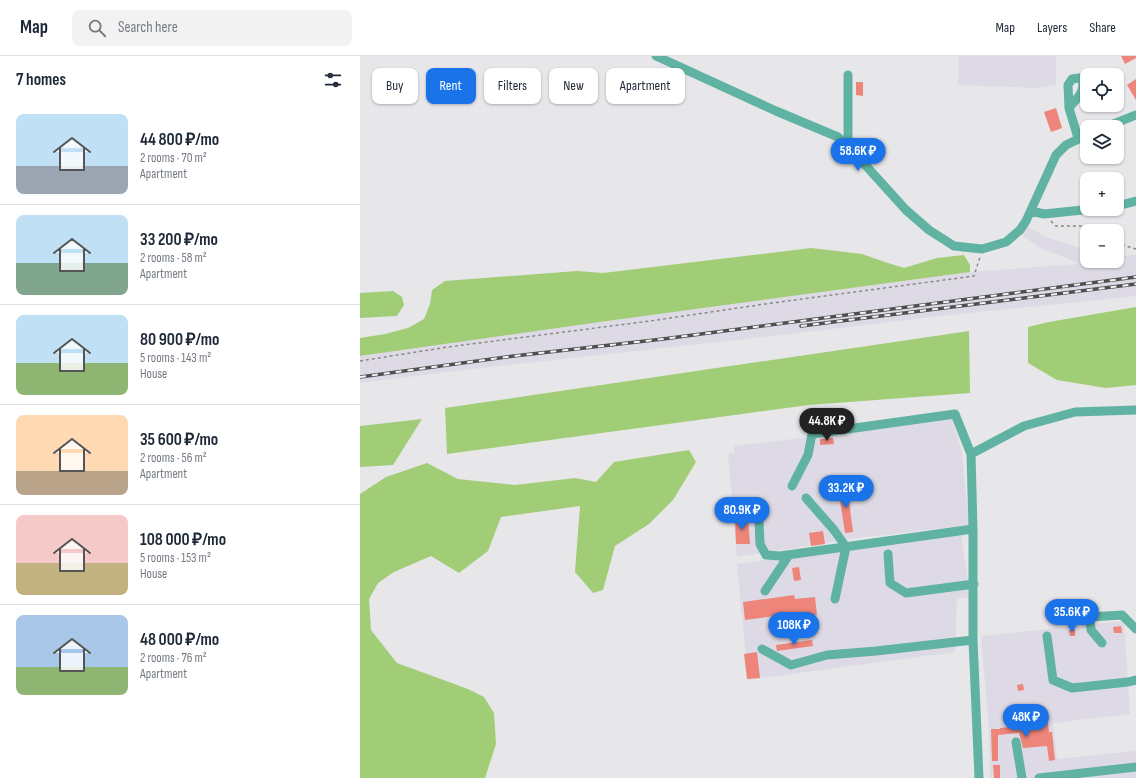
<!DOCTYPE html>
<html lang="en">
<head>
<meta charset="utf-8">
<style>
  :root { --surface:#fff; --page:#f2f2f3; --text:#1f2937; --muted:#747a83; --line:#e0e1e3; --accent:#1a73e8 }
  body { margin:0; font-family:"Sofia Sans Condensed",sans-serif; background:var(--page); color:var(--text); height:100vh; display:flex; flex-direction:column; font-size:15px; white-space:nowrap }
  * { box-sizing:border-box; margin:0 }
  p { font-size:13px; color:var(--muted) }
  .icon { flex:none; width:22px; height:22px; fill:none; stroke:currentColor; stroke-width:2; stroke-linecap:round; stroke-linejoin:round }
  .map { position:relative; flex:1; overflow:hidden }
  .panel { display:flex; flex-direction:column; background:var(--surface); width:360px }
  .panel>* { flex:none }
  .top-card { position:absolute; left:12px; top:12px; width:380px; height:36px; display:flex; gap:8px }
  .controls { position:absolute; left:720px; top:12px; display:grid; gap:8px }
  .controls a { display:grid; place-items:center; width:44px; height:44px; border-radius:8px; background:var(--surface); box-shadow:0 1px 3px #0004; font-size:20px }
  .price { position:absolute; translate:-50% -34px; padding:0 9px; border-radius:14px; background:var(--accent); color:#fff; font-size:13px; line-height:26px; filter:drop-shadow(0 1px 2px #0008) }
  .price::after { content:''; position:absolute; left:50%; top:24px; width:12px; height:9px; margin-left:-6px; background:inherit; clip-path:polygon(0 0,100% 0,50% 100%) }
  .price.on { background:#222; color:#fff }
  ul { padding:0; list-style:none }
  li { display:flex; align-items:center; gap:12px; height:100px; padding:0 16px }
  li+li { border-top:1px solid var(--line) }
  li span { display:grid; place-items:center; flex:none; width:112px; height:80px; border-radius:8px; color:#555 }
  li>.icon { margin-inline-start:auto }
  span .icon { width:48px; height:48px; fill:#fffc; stroke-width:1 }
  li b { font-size:17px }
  h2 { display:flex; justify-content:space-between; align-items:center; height:48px; padding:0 16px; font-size:17px }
  .chip { padding:0 14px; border-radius:8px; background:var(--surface); box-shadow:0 1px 3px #0004; font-size:14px; line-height:36px }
  .chip.on { background:var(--accent); color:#fff }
  header { display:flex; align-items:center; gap:24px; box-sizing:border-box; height:56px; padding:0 20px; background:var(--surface); border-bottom:1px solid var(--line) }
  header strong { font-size:19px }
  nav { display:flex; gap:22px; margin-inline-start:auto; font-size:14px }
  .search { width:280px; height:36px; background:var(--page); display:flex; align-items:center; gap:10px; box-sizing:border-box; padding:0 14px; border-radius:8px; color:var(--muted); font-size:15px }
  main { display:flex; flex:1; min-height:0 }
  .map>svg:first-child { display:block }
  .built { fill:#dedae5 }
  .green { fill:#a2cd77 }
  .building { fill:#ed857a }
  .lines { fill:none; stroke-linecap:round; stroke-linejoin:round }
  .path { stroke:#89898a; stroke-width:1.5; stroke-dasharray:3 3; stroke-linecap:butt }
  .minor { stroke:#60b3a2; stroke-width:9 }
  .rail-casing { stroke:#4f4f50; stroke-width:3.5 }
  .rail { stroke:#f4f3f7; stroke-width:2; stroke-dasharray:6; stroke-linecap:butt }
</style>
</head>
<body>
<header>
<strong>Map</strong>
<div class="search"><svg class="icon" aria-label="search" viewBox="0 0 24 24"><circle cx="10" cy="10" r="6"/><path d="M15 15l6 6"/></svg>Search here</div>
<nav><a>Map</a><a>Layers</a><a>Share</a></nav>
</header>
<main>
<section class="panel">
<h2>7 homes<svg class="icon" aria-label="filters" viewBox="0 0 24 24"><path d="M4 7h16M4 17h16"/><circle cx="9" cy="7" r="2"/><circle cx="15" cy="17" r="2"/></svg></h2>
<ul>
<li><span style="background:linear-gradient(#bfe0f5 65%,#9aa5b1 0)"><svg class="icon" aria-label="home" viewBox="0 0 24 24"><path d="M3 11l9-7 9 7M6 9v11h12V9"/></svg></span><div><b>44 800 ₽/mo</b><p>2 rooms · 70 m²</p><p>Apartment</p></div></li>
<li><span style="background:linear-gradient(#bfe0f5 60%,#7fa58c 0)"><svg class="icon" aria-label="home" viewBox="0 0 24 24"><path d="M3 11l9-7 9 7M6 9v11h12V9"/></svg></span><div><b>33 200 ₽/mo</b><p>2 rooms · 58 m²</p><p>Apartment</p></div></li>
<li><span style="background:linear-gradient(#bfe0f5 60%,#8fb573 0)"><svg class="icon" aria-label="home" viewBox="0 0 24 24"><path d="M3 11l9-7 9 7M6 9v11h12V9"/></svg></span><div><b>80 900 ₽/mo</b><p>5 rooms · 143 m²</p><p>House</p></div></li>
<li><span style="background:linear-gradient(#ffd9b3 70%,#b9a48a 0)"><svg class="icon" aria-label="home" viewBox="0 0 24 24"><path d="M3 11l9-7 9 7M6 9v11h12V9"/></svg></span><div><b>35 600 ₽/mo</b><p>2 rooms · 56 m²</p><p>Apartment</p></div></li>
<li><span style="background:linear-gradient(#f6c9c9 60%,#c2b280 0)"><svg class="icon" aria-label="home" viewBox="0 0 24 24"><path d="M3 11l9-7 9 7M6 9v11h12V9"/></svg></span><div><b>108 000 ₽/mo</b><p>5 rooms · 153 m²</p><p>House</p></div></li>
<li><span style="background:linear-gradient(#a9c7e8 65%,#8fb573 0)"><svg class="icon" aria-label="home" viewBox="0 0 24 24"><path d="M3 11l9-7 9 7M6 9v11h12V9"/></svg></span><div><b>48 000 ₽/mo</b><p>2 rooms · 76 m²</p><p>Apartment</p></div></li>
</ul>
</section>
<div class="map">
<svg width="776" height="722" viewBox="0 0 776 722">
  <rect width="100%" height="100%" fill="#e7e6e9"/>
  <path class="built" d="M599 0H696V29L678 32 598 29Z
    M668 171 689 182 727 194V205H757V200L776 199V240L570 261 413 280 103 314 0 327V300L240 266 610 216 718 208 716 206 680 192 662 179Z
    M591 361 602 396 609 469 498 482 377 501 368 398 375 397 374 390 482 377Z
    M601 477 610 541 597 543 595 596 388 624 377 508 440 499Z
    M764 565 770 658 693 667 697 703 776 695V722H630L629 673 621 580Z"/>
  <path class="green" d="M451 192 502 198 528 207 544 212 577 202 604 199 610 209V216L240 266 0 300V282L25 278 48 272 64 263 70 248 72 234 85 225 217 215 243 217Z
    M33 235 42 241 44 249 37 260 0 262V237Z
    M776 251V329L746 332 697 324 668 307V271L689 266Z
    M609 275 610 337 449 349 87 398 85 352Z
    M62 363 33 409 0 411V370Z
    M329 394 336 406 313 444 289 468 255 490 243 534 233 537 215 516 220 450 141 461 128 495 99 517 71 500 34 516 18 527 9 543 11 574 37 607 108 633 124 641 134 657 136 688 125 722H0V438L26 421 67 407 98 423 155 429 215 422 236 426 254 406Z"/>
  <path class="building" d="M761 0H776V2L765 8Z
    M776 23V44L767 29Z
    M496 26H503V40L496 39Z
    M696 52 702 72 691 76 684 56Z
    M473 382 474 388 460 389V383Z
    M487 430 493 476 485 477 478 431Z
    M388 461 390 488H376L375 462Z
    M463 475 465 488 451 490 449 477Z
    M439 511 441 524 434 525 432 512Z
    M434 539 435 543 455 541 457 559 443 560V556L385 564 383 546Z
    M761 570 762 577H754L753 571Z
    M715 573V580H710L709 574Z
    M452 584 453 590 417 595 416 589Z
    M397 596 400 622 387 623 384 598Z
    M663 628 664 634 658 635 657 629Z
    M688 667 689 676H692L695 704 689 705 687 690 663 692 659 677 638 679V705H632L631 673H640V672Z
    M633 709H640V722H634Z"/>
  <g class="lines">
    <path class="path" d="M691 165 696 170H735L743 175
      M757 185 763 189 776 193
      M0 305 88 291 290 265 405 248 614 220 620 201"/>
    <path class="minor" d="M296 0 416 55 478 81 488 90 546 154 569 174 594 190 622 193 646 186 660 174 666 165 696 99 706 89 727 79
      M709 52C716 43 726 36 722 23L719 22 712 23 708 29 709 52 718 82
      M746 71 776 59
      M488 90V19
      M757 150 776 145
      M671 155 684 158 732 153
      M432 430 448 399 452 378 595 358 611 398
      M446 442 474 474 486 491 475 543
      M399 464 400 488 406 499 420 500 613 473V584L619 722
      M613 473 611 398 664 370 715 356 776 354
      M528 498 530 527 546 537 614 528
      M405 535 429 499
      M687 580 693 624 712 632 768 626 776 624
      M742 587 731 574 730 561 762 559 776 573
      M402 593 431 609 467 599 516 595 613 584
      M656 686 662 722
      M679 722 776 711"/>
    <defs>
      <path id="rail" d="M441 270 776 228
        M0 321 154 300 303 283 776 221"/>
    </defs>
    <use href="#rail" class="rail-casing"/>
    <use href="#rail" class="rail"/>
  </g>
</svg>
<div class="controls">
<a><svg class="icon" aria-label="locate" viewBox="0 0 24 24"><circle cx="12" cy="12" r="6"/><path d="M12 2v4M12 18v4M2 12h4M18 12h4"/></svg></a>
<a><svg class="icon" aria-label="layers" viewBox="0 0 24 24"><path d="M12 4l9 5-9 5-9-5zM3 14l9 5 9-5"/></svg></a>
<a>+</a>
<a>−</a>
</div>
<b class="price" style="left:498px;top:116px">58.6K ₽</b>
<b class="price on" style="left:467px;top:386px">44.8K ₽</b>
<b class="price" style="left:486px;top:453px">33.2K ₽</b>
<b class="price" style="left:382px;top:475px">80.9K ₽</b>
<b class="price" style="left:712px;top:577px">35.6K ₽</b>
<b class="price" style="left:434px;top:590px">108K ₽</b>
<b class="price" style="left:666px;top:682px">48K ₽</b>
<div class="top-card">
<a class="chip">Buy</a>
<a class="chip on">Rent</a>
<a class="chip">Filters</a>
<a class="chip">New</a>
<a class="chip">Apartment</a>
</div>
</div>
</main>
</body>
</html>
